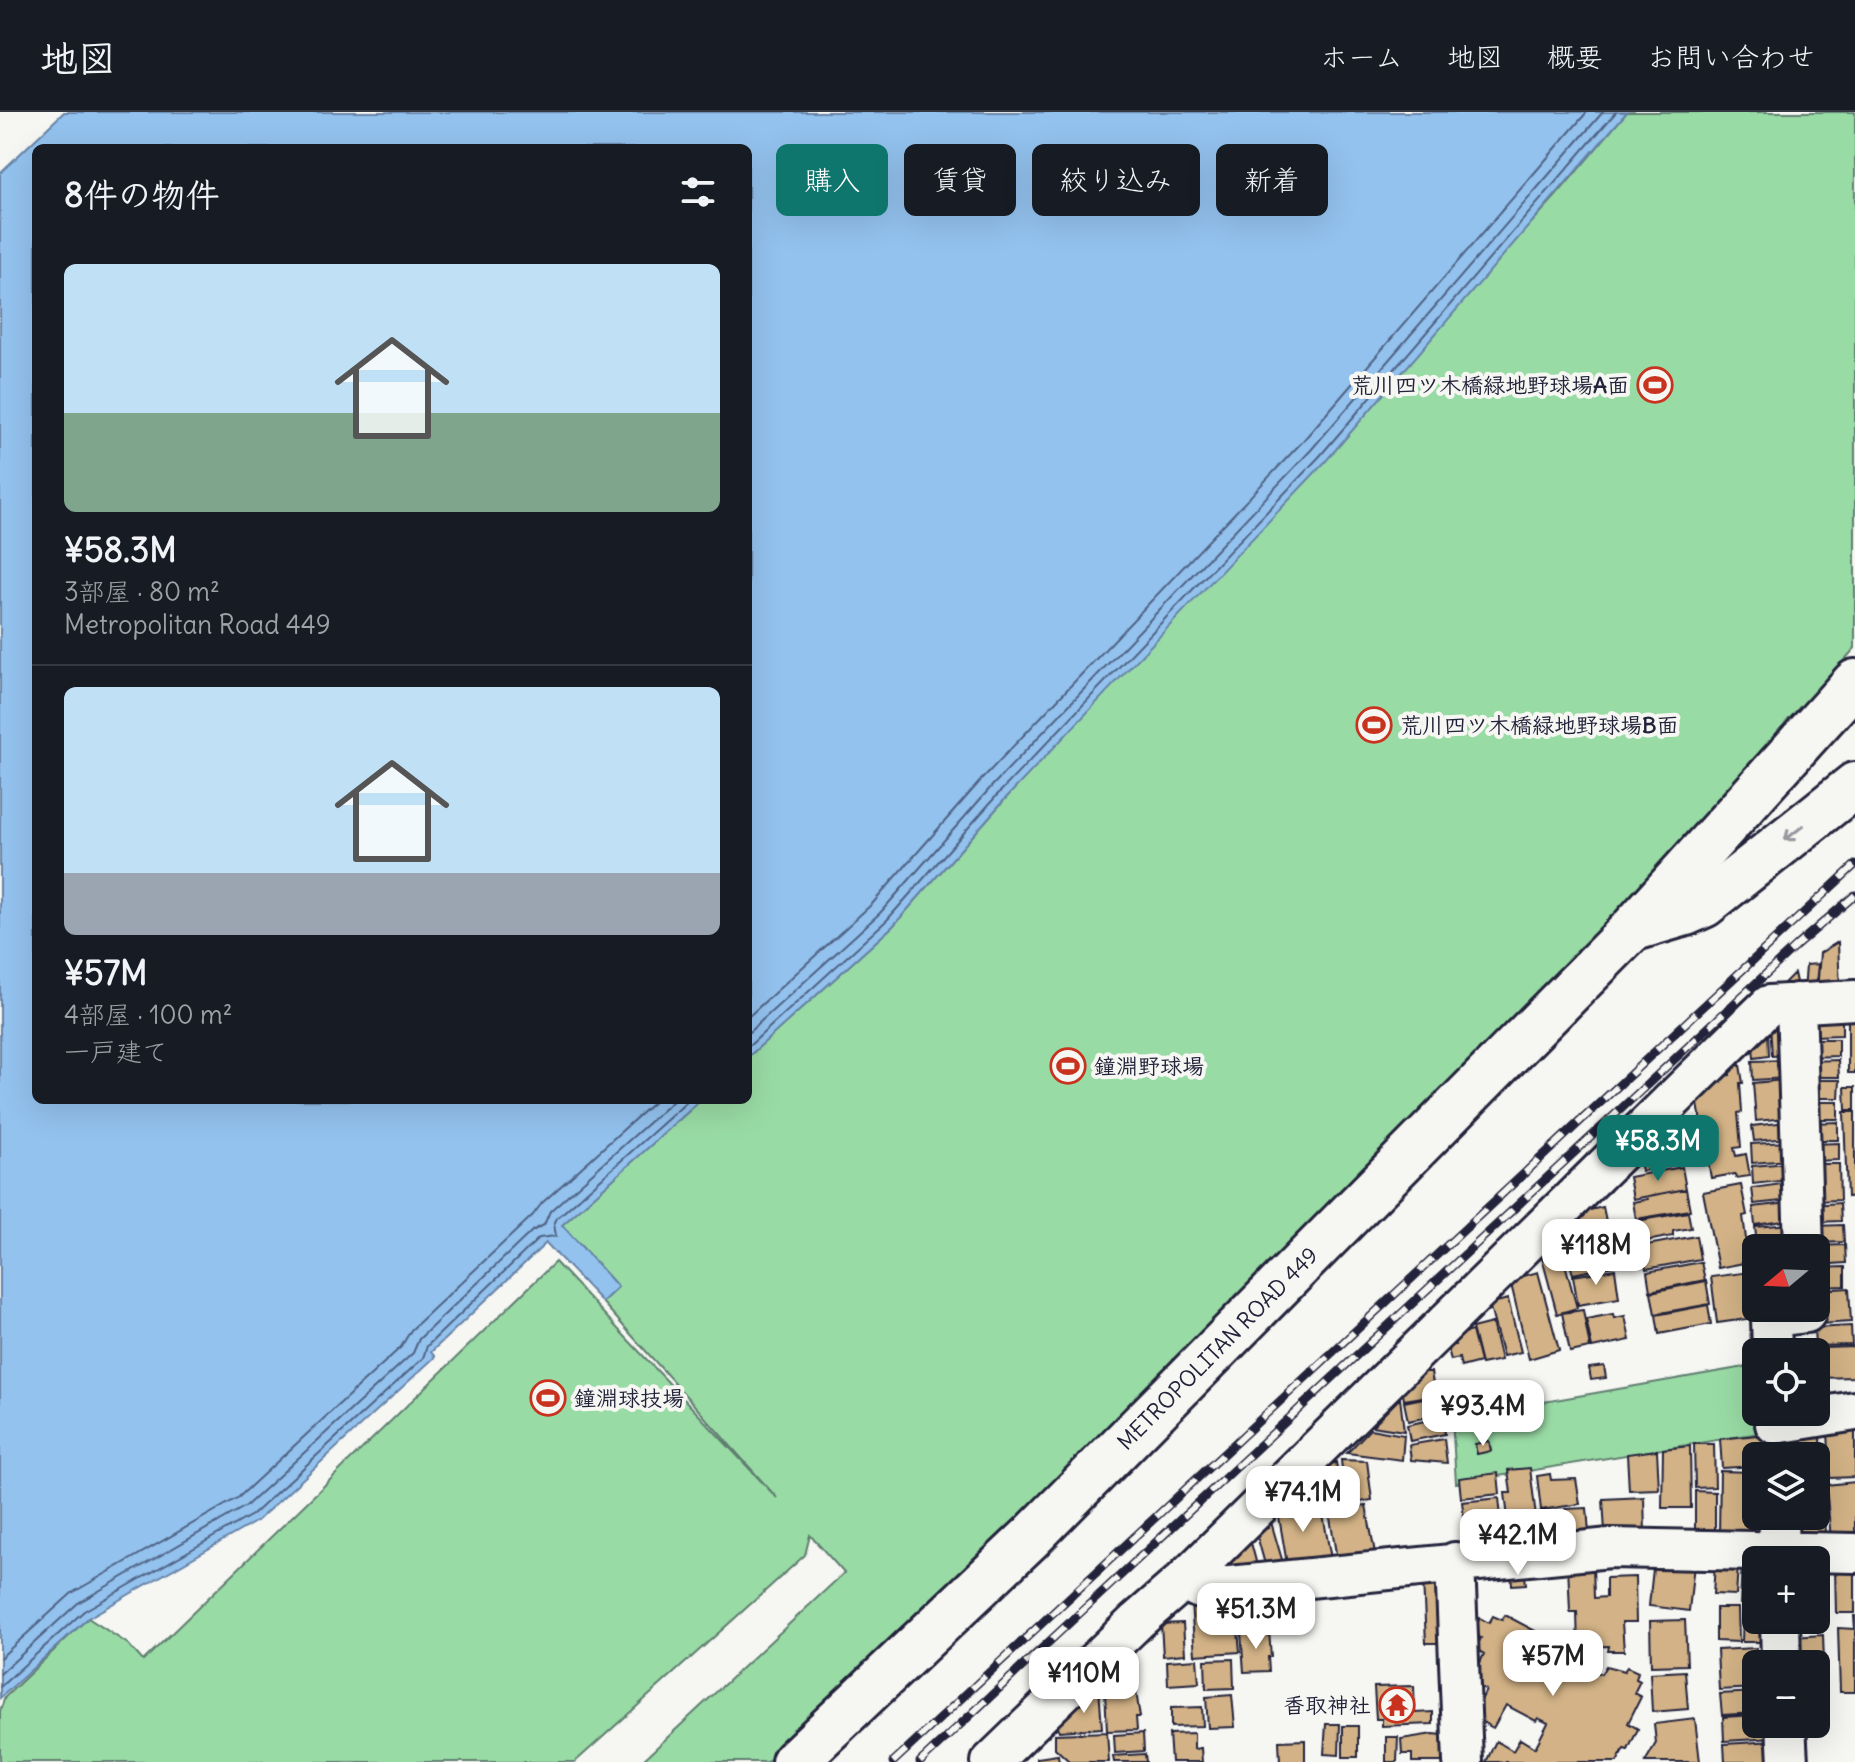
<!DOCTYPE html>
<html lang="ja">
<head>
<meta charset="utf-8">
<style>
  :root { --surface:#171b24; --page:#242831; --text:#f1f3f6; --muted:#9ea1a6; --line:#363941; --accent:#0f766e }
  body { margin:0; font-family:Delius,"Klee One",sans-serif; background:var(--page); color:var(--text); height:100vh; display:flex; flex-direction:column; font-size:30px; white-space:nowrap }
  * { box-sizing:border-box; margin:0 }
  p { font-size:26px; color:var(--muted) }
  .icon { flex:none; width:44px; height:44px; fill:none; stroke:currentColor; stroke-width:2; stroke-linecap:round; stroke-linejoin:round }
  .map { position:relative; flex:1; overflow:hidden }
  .sheet { position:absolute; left:32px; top:32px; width:720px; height:960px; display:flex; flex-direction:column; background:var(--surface); border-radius:12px; box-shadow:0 8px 32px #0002 }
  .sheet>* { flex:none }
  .hud { position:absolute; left:776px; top:32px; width:760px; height:72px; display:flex; gap:16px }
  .needle { width:52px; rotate:251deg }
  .fabs { position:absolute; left:1742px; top:1122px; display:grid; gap:16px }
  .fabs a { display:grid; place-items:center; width:88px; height:88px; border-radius:12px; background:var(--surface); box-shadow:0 8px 32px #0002; font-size:40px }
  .price { position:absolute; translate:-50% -68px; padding:0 18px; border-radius:16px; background:#fff; color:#222; font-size:26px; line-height:52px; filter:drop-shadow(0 2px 4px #0008) }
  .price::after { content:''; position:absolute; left:50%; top:48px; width:24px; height:18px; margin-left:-12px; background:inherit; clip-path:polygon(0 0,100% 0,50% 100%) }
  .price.current { background:var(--accent); color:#fff }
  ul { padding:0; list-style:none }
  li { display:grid; align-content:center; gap:16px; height:424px; padding:0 32px }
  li+li { border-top:2px solid var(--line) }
  li span { display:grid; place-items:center; height:248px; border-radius:12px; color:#555 }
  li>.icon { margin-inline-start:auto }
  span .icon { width:144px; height:144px; fill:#fffc; stroke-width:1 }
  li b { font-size:34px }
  h2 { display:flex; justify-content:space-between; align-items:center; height:96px; padding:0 32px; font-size:34px }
  .pill { padding:0 28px; border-radius:12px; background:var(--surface); box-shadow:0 8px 32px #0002; font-size:28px; line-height:72px }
  .pill.current { background:var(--accent); color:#fff }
  header { display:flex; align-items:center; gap:48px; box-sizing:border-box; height:112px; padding:0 40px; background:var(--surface); border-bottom:2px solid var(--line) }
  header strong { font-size:38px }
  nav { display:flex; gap:44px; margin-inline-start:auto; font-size:28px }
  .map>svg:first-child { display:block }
  .green { fill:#99dba5; stroke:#5e7e70; stroke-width:2 }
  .water { fill:#93c2ee; stroke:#6682a6; stroke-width:2 }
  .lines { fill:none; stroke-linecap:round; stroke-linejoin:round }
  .shore { stroke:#4f6283; stroke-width:2 }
  .building { fill:#d2b286; stroke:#22223b; stroke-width:2 }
  .street-casing { stroke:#22223b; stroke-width:44 }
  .secondary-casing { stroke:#22223b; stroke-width:50 }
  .street { stroke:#f6f6f2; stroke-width:38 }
  .secondary { stroke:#f6f6f2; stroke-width:44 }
  .rail-casing { stroke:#22223b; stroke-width:9 }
  .rail { stroke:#f6f6f2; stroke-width:6; stroke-dasharray:18; stroke-linecap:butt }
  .oneway { stroke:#9797a0 }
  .labels { text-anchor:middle; stroke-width:8; stroke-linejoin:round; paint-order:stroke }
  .poi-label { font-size:22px; font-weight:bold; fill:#22223b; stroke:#f6f6f2; text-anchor:start }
  .street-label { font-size:22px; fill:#22223b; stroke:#f6f6f2 }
</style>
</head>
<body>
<header>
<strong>地図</strong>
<nav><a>ホーム</a><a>地図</a><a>概要</a><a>お問い合わせ</a></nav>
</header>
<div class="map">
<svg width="1855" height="1650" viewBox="0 0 1855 1650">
  <rect width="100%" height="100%" fill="#f6f6f2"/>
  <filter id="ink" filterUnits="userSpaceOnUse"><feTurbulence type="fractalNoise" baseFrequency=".0125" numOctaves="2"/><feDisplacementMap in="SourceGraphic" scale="16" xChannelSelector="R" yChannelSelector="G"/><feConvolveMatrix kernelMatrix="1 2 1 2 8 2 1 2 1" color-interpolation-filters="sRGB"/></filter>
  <g filter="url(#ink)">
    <path class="green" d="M1627 0H1855V536L1590 833 901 1525 767 1650H641L844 1461 810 1423 805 1443 575 1650H0V1599L5 1585 88 1506 128 1532 143 1549 555 1150 777 1386 602 1190 618 1175 562 1113 701 988H748V945L893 814 1005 687 1555 85Z
      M1756 1253V1300H1765L1766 1320 1456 1371 1452 1306Z"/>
    <path class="water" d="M64 0H1627L1325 350 1005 687 893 814 748 945V36H36V988H701L562 1113 618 1175 602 1190 546 1131 431 1240 435 1245 257 1409 88 1506 0 1586V61Z"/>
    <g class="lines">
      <path class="shore" d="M748 905 872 792 983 666 1302 330 1587 0
        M748 921 880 801 992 674 1311 338 1603 0
        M748 935 887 808 999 681 1319 345 1616 0
        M0 1546 72 1481 239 1385 401 1235 411 1218 533 1103 542 1091 656 988
        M0 1562 78 1491 246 1394 413 1241 419 1227 532 1119 544 1113 550 1099 674 988
        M0 1575 84 1499 252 1403 423 1246 427 1234 539 1126 556 1124 554 1112 557 1106 689 988"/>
    </g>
    <path class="building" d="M1838 830 1840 879 1817 880 1820 841Z
      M1818 852 1815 881 1804 880 1806 853Z
      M1794 861 1797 875 1779 876Z
      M1813 907H1842V923L1813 924Z
      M1848 907H1855V961H1848Z
      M1784 911 1786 943 1772 944 1770 912Z
      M1768 921 1769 944 1754 946 1752 922Z
      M1809 927H1838V944L1809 945Z
      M1786 948 1787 966 1753 968 1752 949Z
      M1838 948 1839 965H1811L1810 949Z
      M1740 953 1743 971H1740L1742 1000 1738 1001 1741 1035 1734 1036 1736 1044 1746 1042 1750 1064 1736 1066 1735 1062 1711 1066 1697 986 1703 985 1702 979 1713 977 1712 972 1722 970 1721 964 1730 963 1729 954Z
      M1784 968 1787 1006 1756 1009 1753 971Z
      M1810 968H1840L1839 986H1810Z
      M1845 975H1855V998H1846Z
      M1810 990H1838V1007H1810Z
      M1844 1000H1855V1084L1847 1085Z
      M1787 1010 1789 1026 1754 1029 1752 1014Z
      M1838 1010V1028H1811V1011Z
      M1680 1022 1685 1051 1642 1059 1639 1046 1654 1040 1652 1027Z
      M1788 1030 1789 1048 1752 1051 1751 1032Z
      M1839 1031V1048L1811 1049V1032Z
      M1789 1051 1790 1068 1753 1072 1752 1054Z
      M1812 1052H1839L1840 1088 1813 1089Z
      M1682 1055 1686 1077 1633 1087 1629 1065Z
      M1789 1071 1791 1088 1754 1092 1752 1076Z
      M1741 1073 1747 1103 1743 1104 1749 1150 1718 1156 1703 1080Z
      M1686 1077 1690 1098 1636 1107 1633 1090 1648 1087V1084Z
      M1790 1091V1108L1755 1113 1753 1095Z
      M1840 1091 1841 1109 1815 1110 1814 1093Z
      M1603 1095 1610 1128 1565 1134 1562 1119 1576 1116 1575 1110 1579 1109 1577 1101Z
      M1688 1100 1691 1116 1673 1119V1124L1641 1130 1637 1109Z
      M1792 1112 1793 1131 1757 1133 1755 1115Z
      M1843 1113 1844 1130 1815 1131 1814 1114Z
      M1696 1124 1700 1147 1646 1157 1642 1134Z
      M1594 1130V1135L1609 1134 1613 1154 1573 1162 1565 1136Z
      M1845 1133 1846 1151 1817 1153 1816 1134Z
      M1561 1137 1577 1196 1557 1202 1541 1142Z
      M1701 1150 1705 1168 1650 1179 1647 1160Z
      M1845 1155V1174L1817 1175 1816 1156Z
      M1615 1157 1619 1186 1578 1193 1573 1164Z
      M1538 1160 1559 1238 1529 1247 1510 1168Z
      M1750 1160 1754 1206 1717 1211 1711 1165Z
      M1706 1169 1710 1192 1655 1202 1651 1180Z
      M1849 1176 1851 1210 1819 1212V1178Z
      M1508 1187 1521 1240 1503 1244 1489 1192Z
      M1708 1193 1711 1212 1659 1222 1656 1203Z
      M1583 1198 1590 1236 1570 1240 1562 1201Z
      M1613 1202 1614 1206 1625 1204 1630 1228 1592 1236 1586 1207Z
      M1492 1211 1501 1248 1481 1252 1472 1216Z
      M1851 1214 1852 1233 1815 1234 1814 1216Z
      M1472 1219 1480 1250 1461 1255 1459 1246 1451 1248 1447 1234 1455 1233 1452 1224Z
      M1854 1235 1855 1265 1816 1266V1240H1791V1237Z
      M1604 1254 1606 1266 1591 1268 1589 1256Z
      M1425 1260H1431L1435 1283 1404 1288 1403 1281Z
      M1438 1283 1442 1302 1408 1309 1404 1290Z
      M1400 1286 1404 1319 1372 1314Z
      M1442 1305 1445 1322 1410 1329 1407 1313Z
      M1370 1317 1404 1323 1402 1348 1347 1341Z
      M1855 1317V1365L1830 1366 1828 1318Z
      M1767 1322 1769 1344H1756V1354L1722 1356 1720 1327Z
      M1821 1326 1825 1424 1789 1425 1788 1404H1816V1344H1786L1785 1327Z
      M1444 1327 1447 1351 1411 1348 1409 1333Z
      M1489 1329 1491 1339 1477 1342 1475 1332Z
      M1694 1332H1714L1715 1375 1695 1376Z
      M1690 1334 1691 1396H1662L1663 1337Z
      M1657 1338 1659 1377 1629 1378 1627 1342Z
      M1341 1348 1367 1349 1372 1388 1346 1392Z
      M1336 1350 1342 1392 1327 1394 1322 1357Z
      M1530 1356 1539 1429 1517 1432 1516 1423H1510L1505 1381H1511L1508 1358Z
      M1720 1359 1751 1360 1750 1424H1719Z
      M1753 1359H1756V1404H1774L1775 1424H1753Z
      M1498 1361 1500 1382 1461 1386 1459 1366Z
      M1550 1362 1551 1368 1576 1367 1580 1392 1541 1398 1537 1364Z
      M1855 1370V1426L1831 1427 1826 1373Z
      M1695 1379 1715 1380V1423L1695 1422Z
      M1295 1384 1300 1400 1322 1397 1331 1447 1287 1452 1278 1399Z
      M1644 1385 1645 1421 1605 1420 1603 1387Z
      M1499 1386 1503 1425 1467 1429 1462 1390Z
      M1366 1394 1375 1441 1337 1447 1329 1400Z
      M1587 1396 1589 1421 1567 1422 1565 1397Z
      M1562 1398 1565 1425 1543 1427 1540 1400Z
      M1271 1410 1283 1451 1266 1456 1256 1420 1268 1416 1267 1411Z
      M1250 1427 1258 1457 1229 1460 1226 1450Z
      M1654 1447 1694 1452 1689 1499 1649 1494Z
      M1742 1449 1756 1450V1493L1740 1492Z
      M1593 1452 1594 1486 1606 1485V1466L1635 1465 1636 1510H1622L1624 1539H1608L1609 1534 1578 1535 1577 1500H1570L1568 1453Z
      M1715 1452 1738 1453 1736 1483 1713 1482Z
      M1855 1454V1501H1836L1835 1455Z
      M1524 1456 1526 1472 1512 1473 1511 1457Z
      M1423 1468H1438L1441 1531H1426Z
      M1235 1487 1240 1540 1195 1543 1191 1491Z
      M1243 1487H1262L1263 1516 1243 1517Z
      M1276 1495H1286V1514H1277Z
      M1716 1496H1738L1739 1530 1716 1529Z
      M1743 1497H1756V1508H1767V1530H1742Z
      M1505 1503 1541 1522 1537 1529 1564 1544 1563 1556 1578 1563 1584 1554 1601 1562 1606 1554 1624 1559 1627 1555 1638 1560 1636 1567 1640 1569 1634 1581 1641 1585 1628 1611 1638 1617 1628 1638 1624 1637 1617 1650H1486L1496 1629 1513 1639 1520 1627 1535 1636 1548 1611 1538 1606 1536 1609 1506 1593 1493 1616 1470 1602 1478 1595 1486 1578 1477 1573 1476 1560 1484 1542 1476 1537 1481 1526 1472 1521 1480 1506 1489 1511 1493 1504 1502 1508Z
      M1854 1504H1855V1580H1840L1838 1516 1855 1517Z
      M1685 1508 1687 1553 1651 1554 1650 1509Z
      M1183 1511 1185 1542 1163 1544 1161 1512Z
      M1269 1519 1271 1545H1268L1269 1559 1244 1560 1241 1520Z
      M1823 1523 1825 1577 1816 1578V1552H1794L1793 1525Z
      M1756 1536V1576L1719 1578 1717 1538Z
      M1197 1547 1199 1571 1168 1573 1167 1549Z
      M1233 1547 1234 1576 1206 1577 1205 1548Z
      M1122 1554 1129 1562 1118 1572 1119 1577 1123 1574 1135 1573 1140 1605H1136L1137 1618 1107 1619 1105 1579 1101 1575Z
      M1685 1559 1688 1597 1652 1600 1650 1561Z
      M1414 1574 1415 1601 1433 1600V1612L1382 1614V1607H1376L1374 1575Z
      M1099 1576 1102 1616 1059 1619 1057 1614 1094 1577Z
      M1756 1580V1601L1722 1603 1720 1582Z
      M1232 1583 1235 1615 1208 1616 1206 1585Z
      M1202 1595 1203 1614 1171 1615V1596Z
      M1756 1603V1612H1774V1626L1724 1629 1723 1605Z
      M1695 1607 1700 1650H1645L1656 1631 1654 1612Z
      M1326 1612H1340L1339 1643 1324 1642Z
      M1343 1614H1358V1645H1343Z
      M1107 1620 1109 1650H1070L1055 1636V1622Z
      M1143 1621 1144 1639 1115 1641 1114 1623Z
      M1194 1621V1637L1201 1636 1202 1650H1171L1169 1622Z
      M1433 1622 1443 1623 1446 1638 1442 1639 1443 1650H1412V1642H1402L1401 1627Z
      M1386 1625H1398L1397 1650H1386Z
      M1305 1628V1650H1280L1279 1629Z
      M1776 1629 1777 1650H1725L1724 1632Z
      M1145 1642 1146 1650H1114L1113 1644Z
      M1058 1643 1059 1650H1037V1646Z"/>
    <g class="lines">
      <defs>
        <path id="street" d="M1796 891 1804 1136
          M1772 1240 1771 1205 1806 1201V1196
          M1775 1312 1855 1299
          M1778 1404 1779 1448
          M1455 1450 1463 1650
          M1183 1469 1200 1477 1610 1436 1855 1441
          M1780 1508 1781 1552
          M1786 1612 1788 1650
          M991 1650 1137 1509 1183 1469 1769 893 1855 888"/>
        <g id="secondary">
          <path d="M1635 816 1686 801 1704 793 1855 673"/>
          <path id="s1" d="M794 1650 1030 1426 1633 816 1855 570"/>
        </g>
      </defs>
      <use href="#street" class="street-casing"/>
      <use href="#secondary" class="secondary-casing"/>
      <use href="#street" class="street"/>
      <use href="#secondary" class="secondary"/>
      <defs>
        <path id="rail" d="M893 1650 1855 753
          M920 1650 1797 833 1855 783"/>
      </defs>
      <use href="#rail" class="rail-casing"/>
      <use href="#rail" class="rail"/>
    </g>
    <defs><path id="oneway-shaft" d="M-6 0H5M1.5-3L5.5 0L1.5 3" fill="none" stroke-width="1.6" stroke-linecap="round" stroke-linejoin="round" transform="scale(2)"/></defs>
    <use class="oneway" href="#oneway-shaft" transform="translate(1794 721) rotate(142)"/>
  </g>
  <defs>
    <symbol id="stadium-ring" viewBox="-11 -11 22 22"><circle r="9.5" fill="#f6f6f2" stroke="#c8321e" stroke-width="1.5"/><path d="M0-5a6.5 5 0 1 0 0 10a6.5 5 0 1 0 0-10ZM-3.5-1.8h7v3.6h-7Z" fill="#c8321e"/></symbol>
    <symbol id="temple-ring" viewBox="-11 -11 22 22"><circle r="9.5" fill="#f6f6f2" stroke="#c8321e" stroke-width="1.5"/><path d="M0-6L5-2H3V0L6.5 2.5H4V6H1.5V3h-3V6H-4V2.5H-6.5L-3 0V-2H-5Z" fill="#c8321e"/></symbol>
  </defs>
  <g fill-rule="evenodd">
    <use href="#stadium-ring" x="1635" y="253" width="40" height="40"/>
    <use href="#stadium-ring" x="1354" y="593" width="40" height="40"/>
    <use href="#stadium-ring" x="1048" y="934" width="40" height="40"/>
    <use href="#stadium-ring" x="528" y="1266" width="40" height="40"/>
    <use href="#temple-ring" x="1377" y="1573" width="40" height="40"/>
  </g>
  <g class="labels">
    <g class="poi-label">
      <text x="1629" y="281" text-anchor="end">荒川四ツ木橋緑地野球場A面</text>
      <text x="1400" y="621">荒川四ツ木橋緑地野球場B面</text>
      <text x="1094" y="962">鐘淵野球場</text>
      <text x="574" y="1294">鐘淵球技場</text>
      <text x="1371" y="1601" text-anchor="end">香取神社</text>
    </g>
    <g class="street-label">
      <text dy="8" stroke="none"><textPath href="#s1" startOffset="592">METROPOLITAN ROAD 449</textPath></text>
    </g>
  </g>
</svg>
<div class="fabs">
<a><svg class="needle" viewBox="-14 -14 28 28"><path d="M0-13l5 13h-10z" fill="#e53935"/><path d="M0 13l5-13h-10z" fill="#9ea1a6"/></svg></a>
<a><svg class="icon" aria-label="locate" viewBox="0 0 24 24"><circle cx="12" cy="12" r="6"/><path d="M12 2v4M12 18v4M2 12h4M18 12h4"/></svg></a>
<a><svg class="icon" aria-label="layers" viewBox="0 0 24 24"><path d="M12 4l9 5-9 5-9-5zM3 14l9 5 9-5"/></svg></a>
<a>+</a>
<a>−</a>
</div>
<b class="price current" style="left:1658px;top:1071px">¥58.3M</b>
<b class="price" style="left:1596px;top:1175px">¥118M</b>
<b class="price" style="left:1483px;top:1336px">¥93.4M</b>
<b class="price" style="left:1303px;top:1422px">¥74.1M</b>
<b class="price" style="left:1518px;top:1465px">¥42.1M</b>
<b class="price" style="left:1256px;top:1539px">¥51.3M</b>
<b class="price" style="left:1553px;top:1586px">¥57M</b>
<b class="price" style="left:1084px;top:1603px">¥110M</b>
<div class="hud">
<a class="pill current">購入</a>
<a class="pill">賃貸</a>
<a class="pill">絞り込み</a>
<a class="pill">新着</a>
</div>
<section class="sheet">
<h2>8件の物件<svg class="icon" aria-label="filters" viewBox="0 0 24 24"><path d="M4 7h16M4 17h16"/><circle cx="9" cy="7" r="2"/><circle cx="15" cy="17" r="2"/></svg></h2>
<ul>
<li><span style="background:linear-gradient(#bfe0f5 60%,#7fa58c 0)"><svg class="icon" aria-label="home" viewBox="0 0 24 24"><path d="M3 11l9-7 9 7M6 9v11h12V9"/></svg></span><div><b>¥58.3M</b><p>3部屋 · 80 m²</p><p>Metropolitan Road 449</p></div></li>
<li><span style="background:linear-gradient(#bfe0f5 75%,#9aa5b1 0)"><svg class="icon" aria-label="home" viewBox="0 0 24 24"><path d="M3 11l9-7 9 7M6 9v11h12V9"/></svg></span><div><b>¥57M</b><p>4部屋 · 100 m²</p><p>一戸建て</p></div></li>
</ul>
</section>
</div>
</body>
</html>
